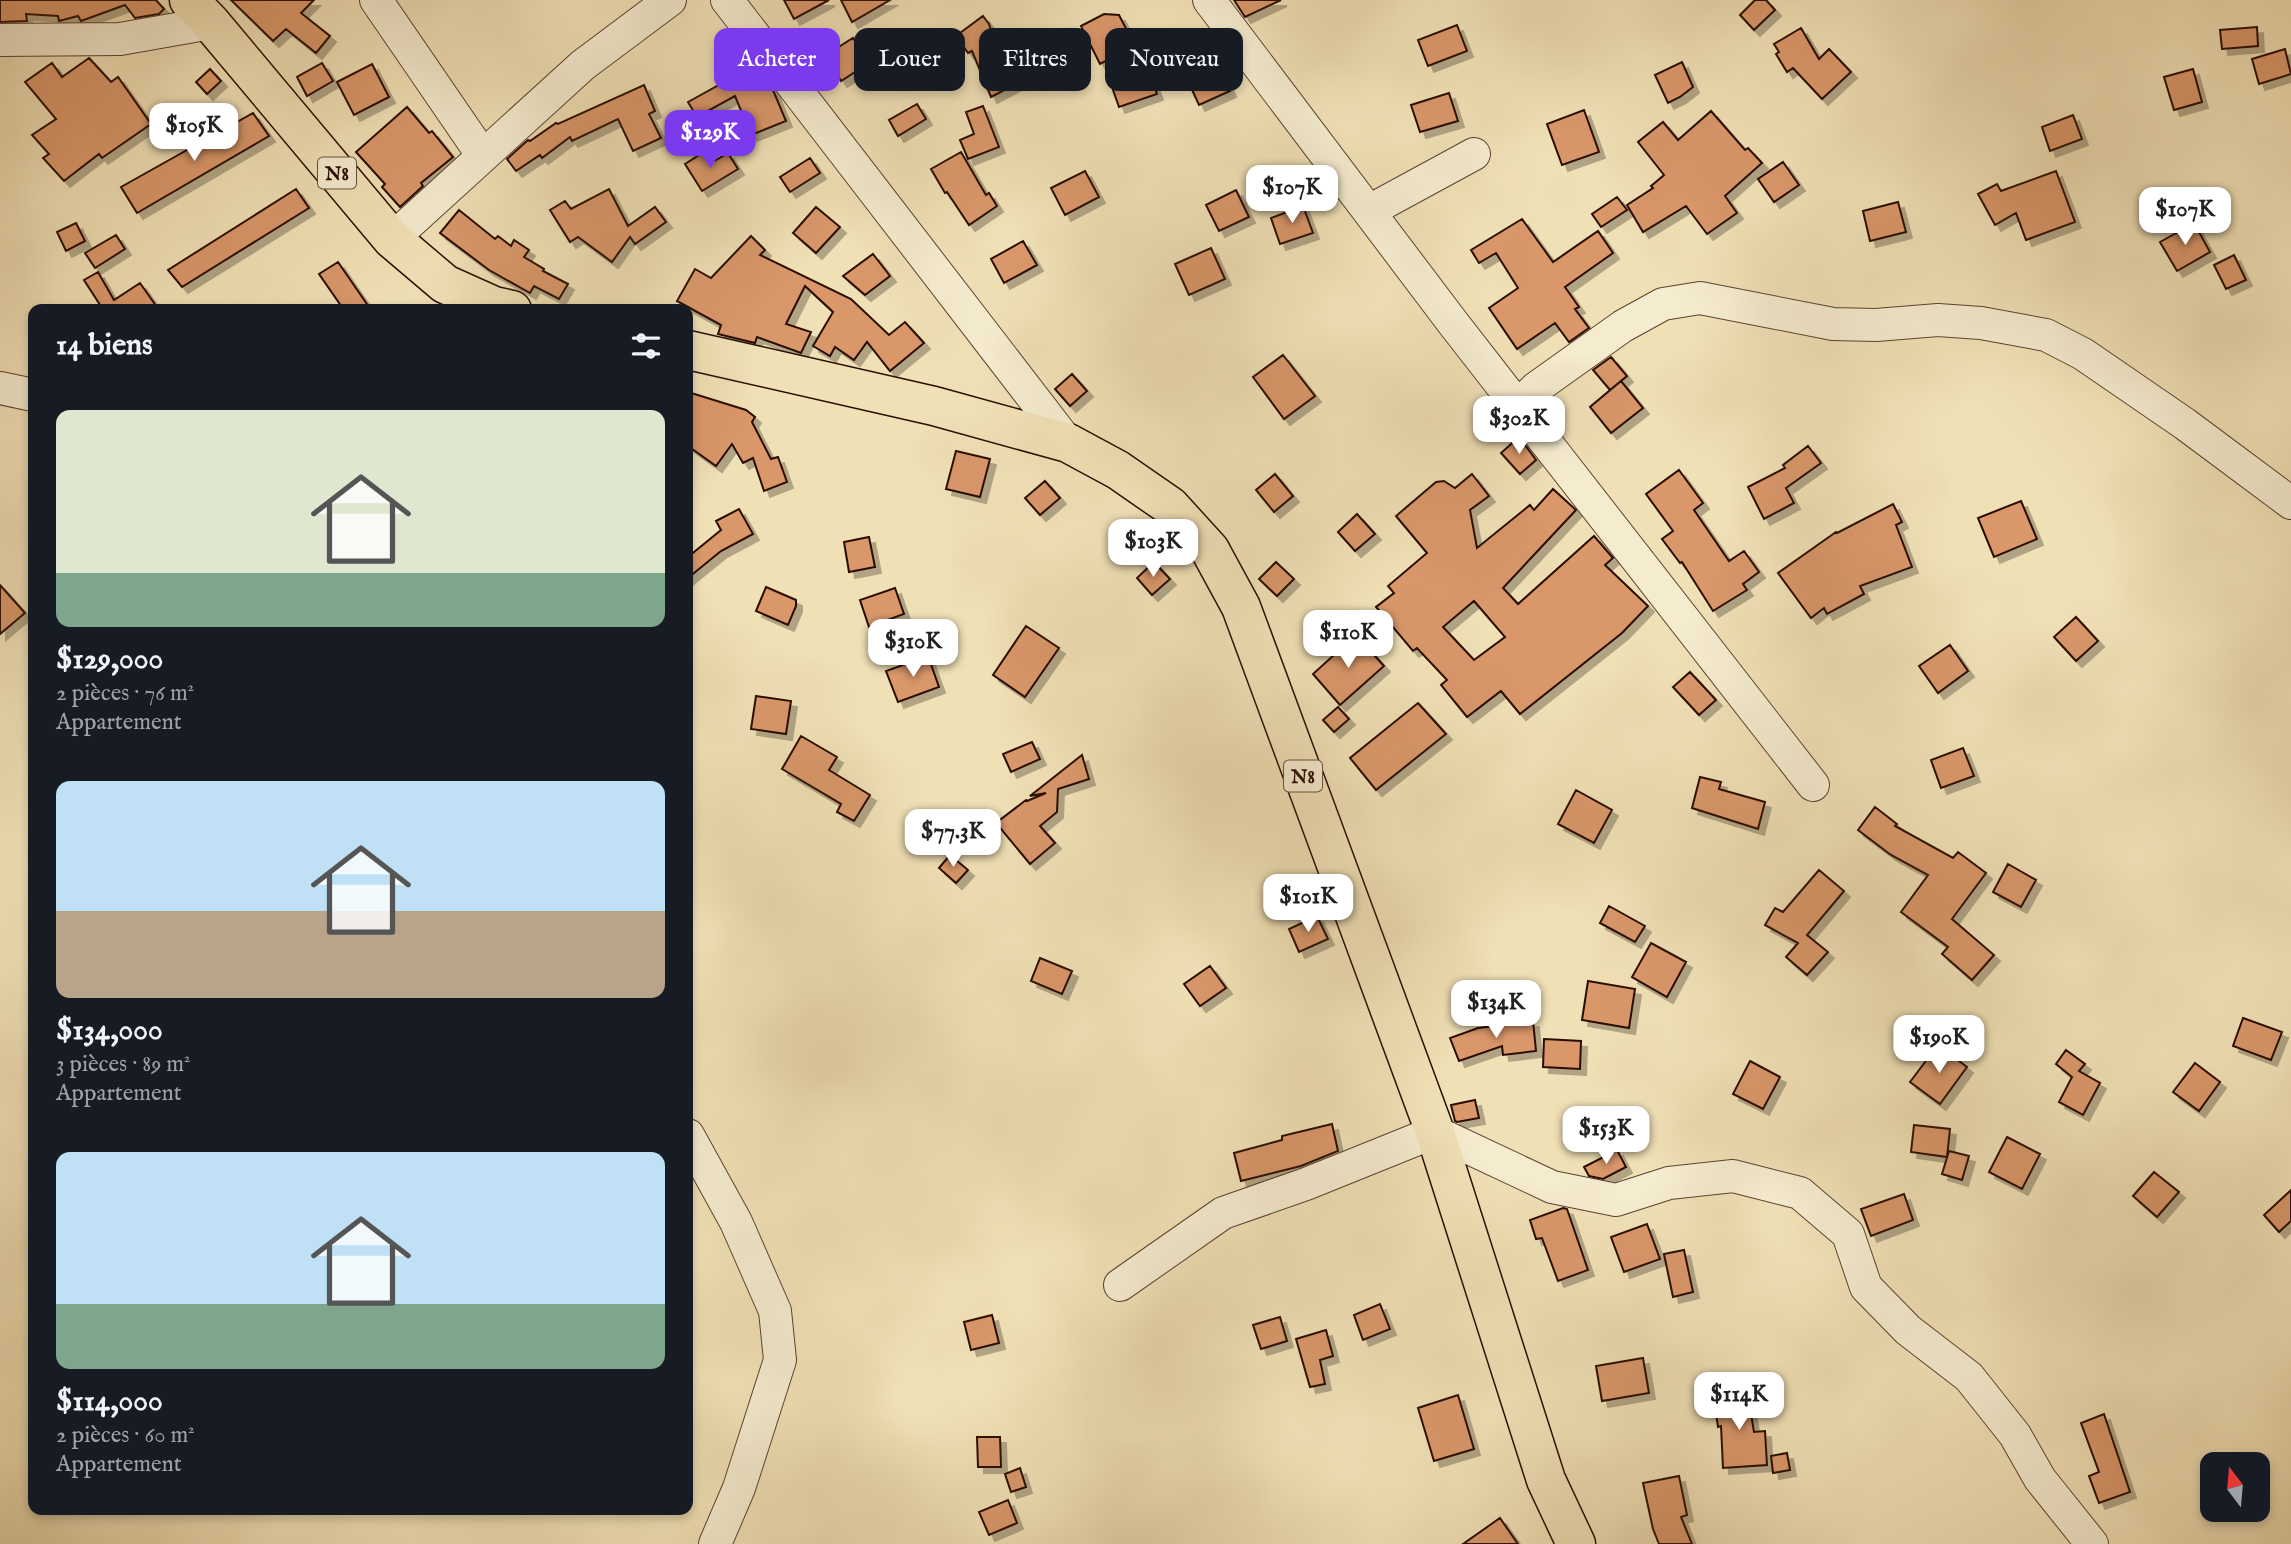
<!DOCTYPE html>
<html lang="fr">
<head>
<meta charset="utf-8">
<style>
  :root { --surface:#171b24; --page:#242831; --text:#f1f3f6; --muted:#9ea1a6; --accent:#7c3aed }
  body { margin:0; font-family:"IM FELL English",serif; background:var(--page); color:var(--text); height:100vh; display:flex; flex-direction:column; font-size:26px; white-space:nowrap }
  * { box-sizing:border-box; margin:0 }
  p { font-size:23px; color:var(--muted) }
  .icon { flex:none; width:38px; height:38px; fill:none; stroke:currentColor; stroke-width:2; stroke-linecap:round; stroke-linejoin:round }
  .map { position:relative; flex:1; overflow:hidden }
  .sheet { position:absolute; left:28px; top:304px; width:665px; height:1211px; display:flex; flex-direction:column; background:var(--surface); border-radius:14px; box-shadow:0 4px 10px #0003 }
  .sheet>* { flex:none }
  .guide { position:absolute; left:714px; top:28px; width:665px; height:63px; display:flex; gap:14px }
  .needle { width:46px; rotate:344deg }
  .controls { position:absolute; left:2200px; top:1452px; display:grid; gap:14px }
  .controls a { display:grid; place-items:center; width:70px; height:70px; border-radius:14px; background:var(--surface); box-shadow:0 4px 10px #0003; font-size:35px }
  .price { position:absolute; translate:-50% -60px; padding:0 16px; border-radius:14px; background:#fff; color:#222; font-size:23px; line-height:46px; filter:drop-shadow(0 2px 4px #0008) }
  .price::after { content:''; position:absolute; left:50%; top:42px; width:21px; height:16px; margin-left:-10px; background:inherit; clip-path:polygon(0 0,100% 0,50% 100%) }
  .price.active { background:var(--accent); color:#fff }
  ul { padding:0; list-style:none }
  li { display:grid; align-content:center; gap:14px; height:371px; padding:0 28px }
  li span { display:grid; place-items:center; height:217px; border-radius:14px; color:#555 }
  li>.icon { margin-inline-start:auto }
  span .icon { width:126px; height:126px; fill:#fffc; stroke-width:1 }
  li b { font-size:30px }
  h2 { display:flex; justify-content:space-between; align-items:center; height:84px; padding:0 28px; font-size:30px }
  .chip { padding:0 24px; border-radius:14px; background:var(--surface); box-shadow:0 4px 10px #0003; font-size:24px; line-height:63px }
  .chip.active { background:var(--accent); color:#fff }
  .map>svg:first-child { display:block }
  .building { fill:#d9976a; stroke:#2a0d03; stroke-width:2; fill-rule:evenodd; filter:url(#shadow) }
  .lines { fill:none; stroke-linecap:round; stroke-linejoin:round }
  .minor-casing { stroke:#5c4230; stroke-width:34 }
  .major-casing { stroke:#2a0d03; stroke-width:41 }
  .minor { stroke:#f5ebcf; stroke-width:32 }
  .major { stroke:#f0e0b5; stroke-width:38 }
  .labels { text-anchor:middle; stroke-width:5; stroke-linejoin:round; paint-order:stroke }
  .shield { fill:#f5ebcf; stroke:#675040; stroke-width:2 }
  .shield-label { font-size:19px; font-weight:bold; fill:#2a0d03 }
</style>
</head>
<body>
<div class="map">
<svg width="2291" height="1544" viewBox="0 0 2291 1544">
  <defs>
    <filter id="shadow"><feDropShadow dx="6" dy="6" stdDeviation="0" flood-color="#0004"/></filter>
  </defs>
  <rect width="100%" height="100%" fill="#f0e0b5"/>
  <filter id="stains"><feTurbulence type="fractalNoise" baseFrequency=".00286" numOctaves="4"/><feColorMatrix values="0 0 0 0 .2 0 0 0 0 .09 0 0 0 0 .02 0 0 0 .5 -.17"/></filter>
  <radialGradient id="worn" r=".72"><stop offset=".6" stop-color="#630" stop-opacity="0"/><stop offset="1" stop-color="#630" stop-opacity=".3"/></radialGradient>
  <path class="building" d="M0 0H156L164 9 159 14 135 18 125 5 81 21 78 16 59 21 58 16 26 14 27 21 0 22Z
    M231 0H314L301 13 330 36 316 53 286 29 273 41Z
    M784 0H829L794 19Z
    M841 0H890L852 22Z
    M1234 0H1281L1245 17Z
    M1755 0H1766L1775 10 1754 30 1740 15Z
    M1104 14 1119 15 1135 46 1100 64 1081 26Z
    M983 16 989 24 999 57 1016 49 1029 77 991 97 972 51 968 53 956 36Z
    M1457 25 1467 51 1428 66 1418 40Z
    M2257 27 2258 46 2222 49 2220 30Z
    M1801 28 1819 59 1829 49 1851 72 1822 99 1793 68 1787 72 1776 54 1779 52 1774 44Z
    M853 38 869 63 841 81 826 55Z
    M2285 49 2291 74 2259 84 2252 59Z
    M89 58 111 82 118 77 151 124 102 158 99 154 64 181 43 158 49 154 32 135 56 119 25 82 52 63 62 77Z
    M749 59 773 90 786 121 751 135 735 96 697 117 688 102 724 82 720 74Z
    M1682 62 1693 87 1680 97 1668 103 1655 75Z
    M322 63 333 81 307 96 297 77Z
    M372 64 389 97 354 115 337 82Z
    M1219 65 1230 91 1199 105 1188 81 1194 79 1193 76Z
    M210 69 221 81 207 94 196 82Z
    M2193 69 2202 102 2174 110 2164 77Z
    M1151 78 1157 94 1119 107 1113 90Z
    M644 85 655 111 649 114 661 138 633 151 618 119 572 141 570 137 542 158 540 155 516 171 507 159 528 140 530 141 556 123 558 124Z
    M1449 93 1458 121 1420 132 1411 105Z
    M917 104 926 119 898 136 889 120Z
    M983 106 999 147 968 159 960 140 974 134 966 112Z
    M407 107 429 133 432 131 453 157 421 183 423 186 400 207 382 187 385 184 356 152Z
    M1584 110 1599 152 1562 165 1547 124Z
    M1711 111 1745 150 1748 148 1762 163 1725 196 1737 213 1707 234 1686 206 1643 232 1627 205 1653 188 1651 186 1664 175 1638 142 1663 122 1678 140Z
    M253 113 269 136 137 213 121 187Z
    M2073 115 2082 139 2050 151 2042 127Z
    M704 152 711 163 728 153 738 169 702 191 685 164Z
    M961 152 986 195 989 193 997 206 969 225 947 192 945 193 931 169Z
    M810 158 820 173 790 192 780 177Z
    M1783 162 1799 185 1774 202 1758 179Z
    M1085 171 1099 197 1065 215 1051 188Z
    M2056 171 2075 222 2026 240 2016 213 1995 225 1978 194 1997 184 2001 191Z
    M296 189 309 208 182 287 168 270Z
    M609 189 628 226 655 207 666 222 635 244 630 237 612 262 578 237 570 242 550 210 565 201 571 209Z
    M1236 190 1249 217 1219 231 1206 205Z
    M1617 197 1627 210 1601 227 1592 214Z
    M1898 202 1906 232 1870 241 1863 211Z
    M1303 206 1313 233 1280 244 1271 218Z
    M816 207 840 227 816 253 793 233Z
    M459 210 495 239 498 236 511 246 514 240 529 250 524 257 544 269 543 271 568 284 559 299 534 286 530 293 489 270 440 233Z
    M1522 219 1553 262 1598 231 1613 253 1565 287 1579 307 1575 309 1589 328 1569 342 1555 323 1517 349 1489 308 1518 288 1496 253 1479 263 1471 250Z
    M76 223 85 241 66 251 57 232Z
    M2194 223 2210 252 2177 271 2160 242Z
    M116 235 125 249 95 268 85 253Z
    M751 236 765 250 760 255 851 299 889 335 905 322 924 343 890 371 867 342 854 360 835 347 830 356 813 346 833 312 805 286 786 324 811 332 801 353 757 337 755 343 718 334 721 325 677 301 695 269 711 278Z
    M1023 241 1037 265 1004 283 991 259Z
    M1211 248 1225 279 1189 295 1175 264Z
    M873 254 890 276 865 295 843 276Z
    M2234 255 2246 280 2226 289 2214 265Z
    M338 262 371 310H344L319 274Z
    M98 272 114 300 140 283 159 310H99L102 308 84 280Z
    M1283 355 1315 396 1284 419 1253 377Z
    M1611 357 1627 376 1610 390 1593 370Z
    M1072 374 1087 391 1070 406 1055 389Z
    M1621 381 1643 408 1611 433 1590 407Z
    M688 392 746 410 755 417 752 422 771 459 778 457 787 482 764 491 753 458 743 463 732 444 716 466 688 446Z
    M1519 437 1536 460 1520 474 1501 453Z
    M1808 446 1821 463 1786 488 1794 503 1764 519 1748 487 1785 468 1783 465Z
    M956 451 990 459 980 497 946 489Z
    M1679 470 1703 503 1694 510 1729 561 1744 551 1759 572 1743 584 1747 590 1713 611 1682 562 1680 563 1662 539 1673 531 1646 494Z
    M1275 474 1293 496 1274 512 1256 490Z
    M1472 474 1489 496 1470 510 1477 548 1530 505 1534 510 1553 489 1576 510 1503 588 1518 604 1594 536 1613 558 1605 565 1648 606 1622 633 1520 714 1501 691 1467 717 1441 685 1447 680 1417 648 1413 651 1376 607 1394 593 1388 586 1427 553 1396 516 1436 482 1444 481 1455 488ZM1474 601 1505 637 1474 660 1443 627Z
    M1045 481 1060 498 1040 515 1025 498Z
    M2021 501 2037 539 1994 557 1978 518Z
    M1893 504 1902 522 1896 525 1912 567 1860 586 1864 594 1827 614 1824 608 1811 618 1778 573 1836 532 1837 533Z
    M739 509 753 534 721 551 688 578V557L721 530 716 521Z
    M1357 514 1375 534 1355 551 1338 532Z
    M869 537 875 567 849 572 844 542Z
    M1154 562 1170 579 1152 595 1137 578Z
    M1276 562 1294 579 1277 596 1259 579Z
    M0 585 25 613 0 634Z
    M766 587 796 600V606L788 625 756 611Z
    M895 588 904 614 869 627 860 600Z
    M2076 617 2098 641 2076 661 2054 637Z
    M1026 626 1059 648 1025 697 993 675Z
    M1356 635 1384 666 1340 705 1313 674Z
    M1950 645 1968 671 1938 693 1919 666Z
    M928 656 939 687 898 702 886 671Z
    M1690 672 1716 700 1699 715 1673 687Z
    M756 696 791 701 786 734 751 729Z
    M1418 703 1446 734 1376 790 1350 758Z
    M1338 707 1349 719 1334 732 1323 720Z
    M801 736 837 757 829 770 870 795 854 821 837 812 841 804 782 769Z
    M1032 742 1040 759 1011 772 1003 754Z
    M1963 748 1974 776 1941 788 1931 760Z
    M1082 755 1089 779 1058 789 1057 812 1040 826 1055 843 1030 864 996 823 1026 800 1027 801 1046 793 1030 796Z
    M1700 777 1721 782 1719 789 1765 802 1758 829 1692 808Z
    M1576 790 1612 810 1594 843 1558 824Z
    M1875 807 1897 824 1895 826 1953 858 1958 852 1986 873 1952 919 1994 955 1972 980 1942 954 1948 947 1901 912 1928 875 1891 855 1858 830Z
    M950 855 968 870 956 883 939 868Z
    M2008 864 2036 880 2021 907 1993 892Z
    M1819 870 1844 891 1807 935 1828 952 1807 975 1786 957 1798 943 1765 925 1775 908 1783 912Z
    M1609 906 1645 926 1635 942 1600 923Z
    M1317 916 1328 939 1299 952 1289 929Z
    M1651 943 1686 962 1667 997 1632 977Z
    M1040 958 1072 971 1062 994 1031 981Z
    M1210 966 1226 988 1200 1006 1184 984Z
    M1588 981 1635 989 1629 1028 1582 1020Z
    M2243 1018 2282 1032 2271 1060 2233 1046Z
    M1533 1021 1536 1051 1503 1055 1502 1046 1459 1061 1450 1038 1478 1028Z
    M1544 1039 1581 1041 1580 1069 1543 1067Z
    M1938 1045 1967 1067 1940 1104 1910 1082Z
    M2066 1050 2085 1064 2079 1071 2100 1083 2083 1115 2059 1102 2072 1077 2056 1064Z
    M1750 1061 1780 1077 1763 1109 1733 1094Z
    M2195 1063 2220 1082 2199 1111 2173 1092Z
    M1475 1100 1479 1118 1457 1122 1455 1121 1451 1105Z
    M1332 1124 1338 1151 1301 1166 1241 1181 1234 1153 1282 1140V1136Z
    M1914 1125 1950 1129 1947 1157 1911 1152Z
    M2007 1137 2040 1154 2022 1189 1989 1172Z
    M1617 1150 1626 1167 1603 1179 1589 1176 1584 1167Z
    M1949 1151 1969 1156 1962 1180 1942 1174Z
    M2154 1172 2179 1192 2157 1217 2133 1196Z
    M2291 1190V1221L2279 1232 2264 1215Z
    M1904 1194 1913 1220 1871 1236 1861 1209Z
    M1563 1208 1567 1209 1588 1270 1558 1281 1542 1238 1536 1239 1530 1220Z
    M1647 1224 1660 1259 1624 1272 1611 1237Z
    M1684 1250 1693 1292 1673 1297 1664 1254Z
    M1380 1304 1390 1329 1363 1340 1354 1315Z
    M992 1315 999 1343 971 1350 964 1322Z
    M1280 1317 1287 1341 1261 1349 1253 1325Z
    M1326 1330 1333 1356 1320 1360 1325 1384 1310 1387 1296 1339Z
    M1643 1358 1649 1393 1602 1401 1596 1366Z
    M1747 1390 1754 1432 1765 1431 1767 1465 1723 1468 1721 1426 1718 1427 1713 1395Z
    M1458 1395 1474 1449 1434 1461 1418 1408Z
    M2104 1414 2130 1492 2099 1503 2089 1476 2099 1472 2081 1423Z
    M977 1437H1000L1001 1467H978Z
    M1787 1453 1790 1470 1773 1473 1771 1456Z
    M1020 1468 1026 1487 1011 1492 1005 1474Z
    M1679 1476 1687 1515 1681 1517 1692 1544H1659L1653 1529 1643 1483Z
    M1008 1500 1017 1523 989 1535 979 1512Z
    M1500 1518 1518 1544H1463Z"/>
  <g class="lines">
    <defs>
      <path id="minor" d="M376 0 483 156
        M727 0 1068 443
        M1209 0 1453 323 1813 785
        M0 40 120 39 211 23
        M1369 211 1474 154
        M392 239 583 65 670 0
        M0 388 33 395
        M1518 406 1536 388 1623 326 1663 304 1700 298 1833 324 1876 325 1938 320 1981 323 2046 335 2083 354 2185 424 2291 503
        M688 1135 736 1222 775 1311 780 1360 739 1488 715 1544
        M1120 1285 1223 1213 1306 1184 1435 1132 1552 1187 1616 1200 1669 1183 1733 1176 1800 1193 1848 1234 1866 1287 1908 1330 1969 1377 2015 1435 2040 1479 2092 1544"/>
      <path id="major" d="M189 0 211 23 392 239 445 284 494 306 512 310
        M688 350 934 406 1068 443 1118 470 1170 506 1210 550 1241 607 1435 1132 1546 1480 1576 1544"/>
    </defs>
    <use href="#minor" class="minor-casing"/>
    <use href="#major" class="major-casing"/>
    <use href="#minor" class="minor"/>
    <use href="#major" class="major"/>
  </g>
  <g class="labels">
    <g class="shield">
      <rect x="318" y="157.5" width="38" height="31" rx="5"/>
      <rect x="1284" y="760.5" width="38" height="31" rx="5"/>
    </g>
    <g class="shield-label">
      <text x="337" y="180">N8</text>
      <text x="1303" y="783">N8</text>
    </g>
  </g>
  <rect width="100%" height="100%" filter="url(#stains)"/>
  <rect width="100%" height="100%" fill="url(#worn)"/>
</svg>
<div class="controls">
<a><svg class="needle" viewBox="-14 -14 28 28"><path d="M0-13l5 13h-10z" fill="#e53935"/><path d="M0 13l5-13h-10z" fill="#9ea1a6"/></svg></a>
</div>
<b class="price" style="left:194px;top:163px">$105K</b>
<b class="price active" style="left:710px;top:170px">$129K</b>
<b class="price" style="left:1292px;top:225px">$107K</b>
<b class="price" style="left:2185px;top:247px">$107K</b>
<b class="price" style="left:1519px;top:456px">$302K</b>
<b class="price" style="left:1153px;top:579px">$103K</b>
<b class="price" style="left:1348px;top:670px">$110K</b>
<b class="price" style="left:913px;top:679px">$310K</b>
<b class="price" style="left:953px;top:869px">$77.3K</b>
<b class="price" style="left:1308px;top:934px">$101K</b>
<b class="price" style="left:1496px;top:1040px">$134K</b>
<b class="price" style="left:1939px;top:1075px">$190K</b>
<b class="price" style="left:1606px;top:1166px">$153K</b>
<b class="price" style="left:1739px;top:1432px">$114K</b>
<div class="guide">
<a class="chip active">Acheter</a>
<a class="chip">Louer</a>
<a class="chip">Filtres</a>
<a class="chip">Nouveau</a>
</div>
<section class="sheet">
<h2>14 biens<svg class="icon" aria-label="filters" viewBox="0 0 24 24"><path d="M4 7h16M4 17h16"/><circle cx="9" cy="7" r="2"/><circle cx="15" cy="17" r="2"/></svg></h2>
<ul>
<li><span style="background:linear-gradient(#dfe7d0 75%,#7fa58c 0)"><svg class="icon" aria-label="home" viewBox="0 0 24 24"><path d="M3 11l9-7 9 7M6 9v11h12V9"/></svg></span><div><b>$129,000</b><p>2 pièces · 76 m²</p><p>Appartement</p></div></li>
<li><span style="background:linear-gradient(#bfe0f5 60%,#b9a48a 0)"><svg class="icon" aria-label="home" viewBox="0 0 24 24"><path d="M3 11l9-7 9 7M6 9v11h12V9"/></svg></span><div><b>$134,000</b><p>3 pièces · 89 m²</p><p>Appartement</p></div></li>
<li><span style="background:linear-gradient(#bfe0f5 70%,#7fa58c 0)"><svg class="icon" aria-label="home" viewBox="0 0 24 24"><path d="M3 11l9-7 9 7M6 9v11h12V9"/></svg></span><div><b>$114,000</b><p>2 pièces · 60 m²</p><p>Appartement</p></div></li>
</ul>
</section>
</div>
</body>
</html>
